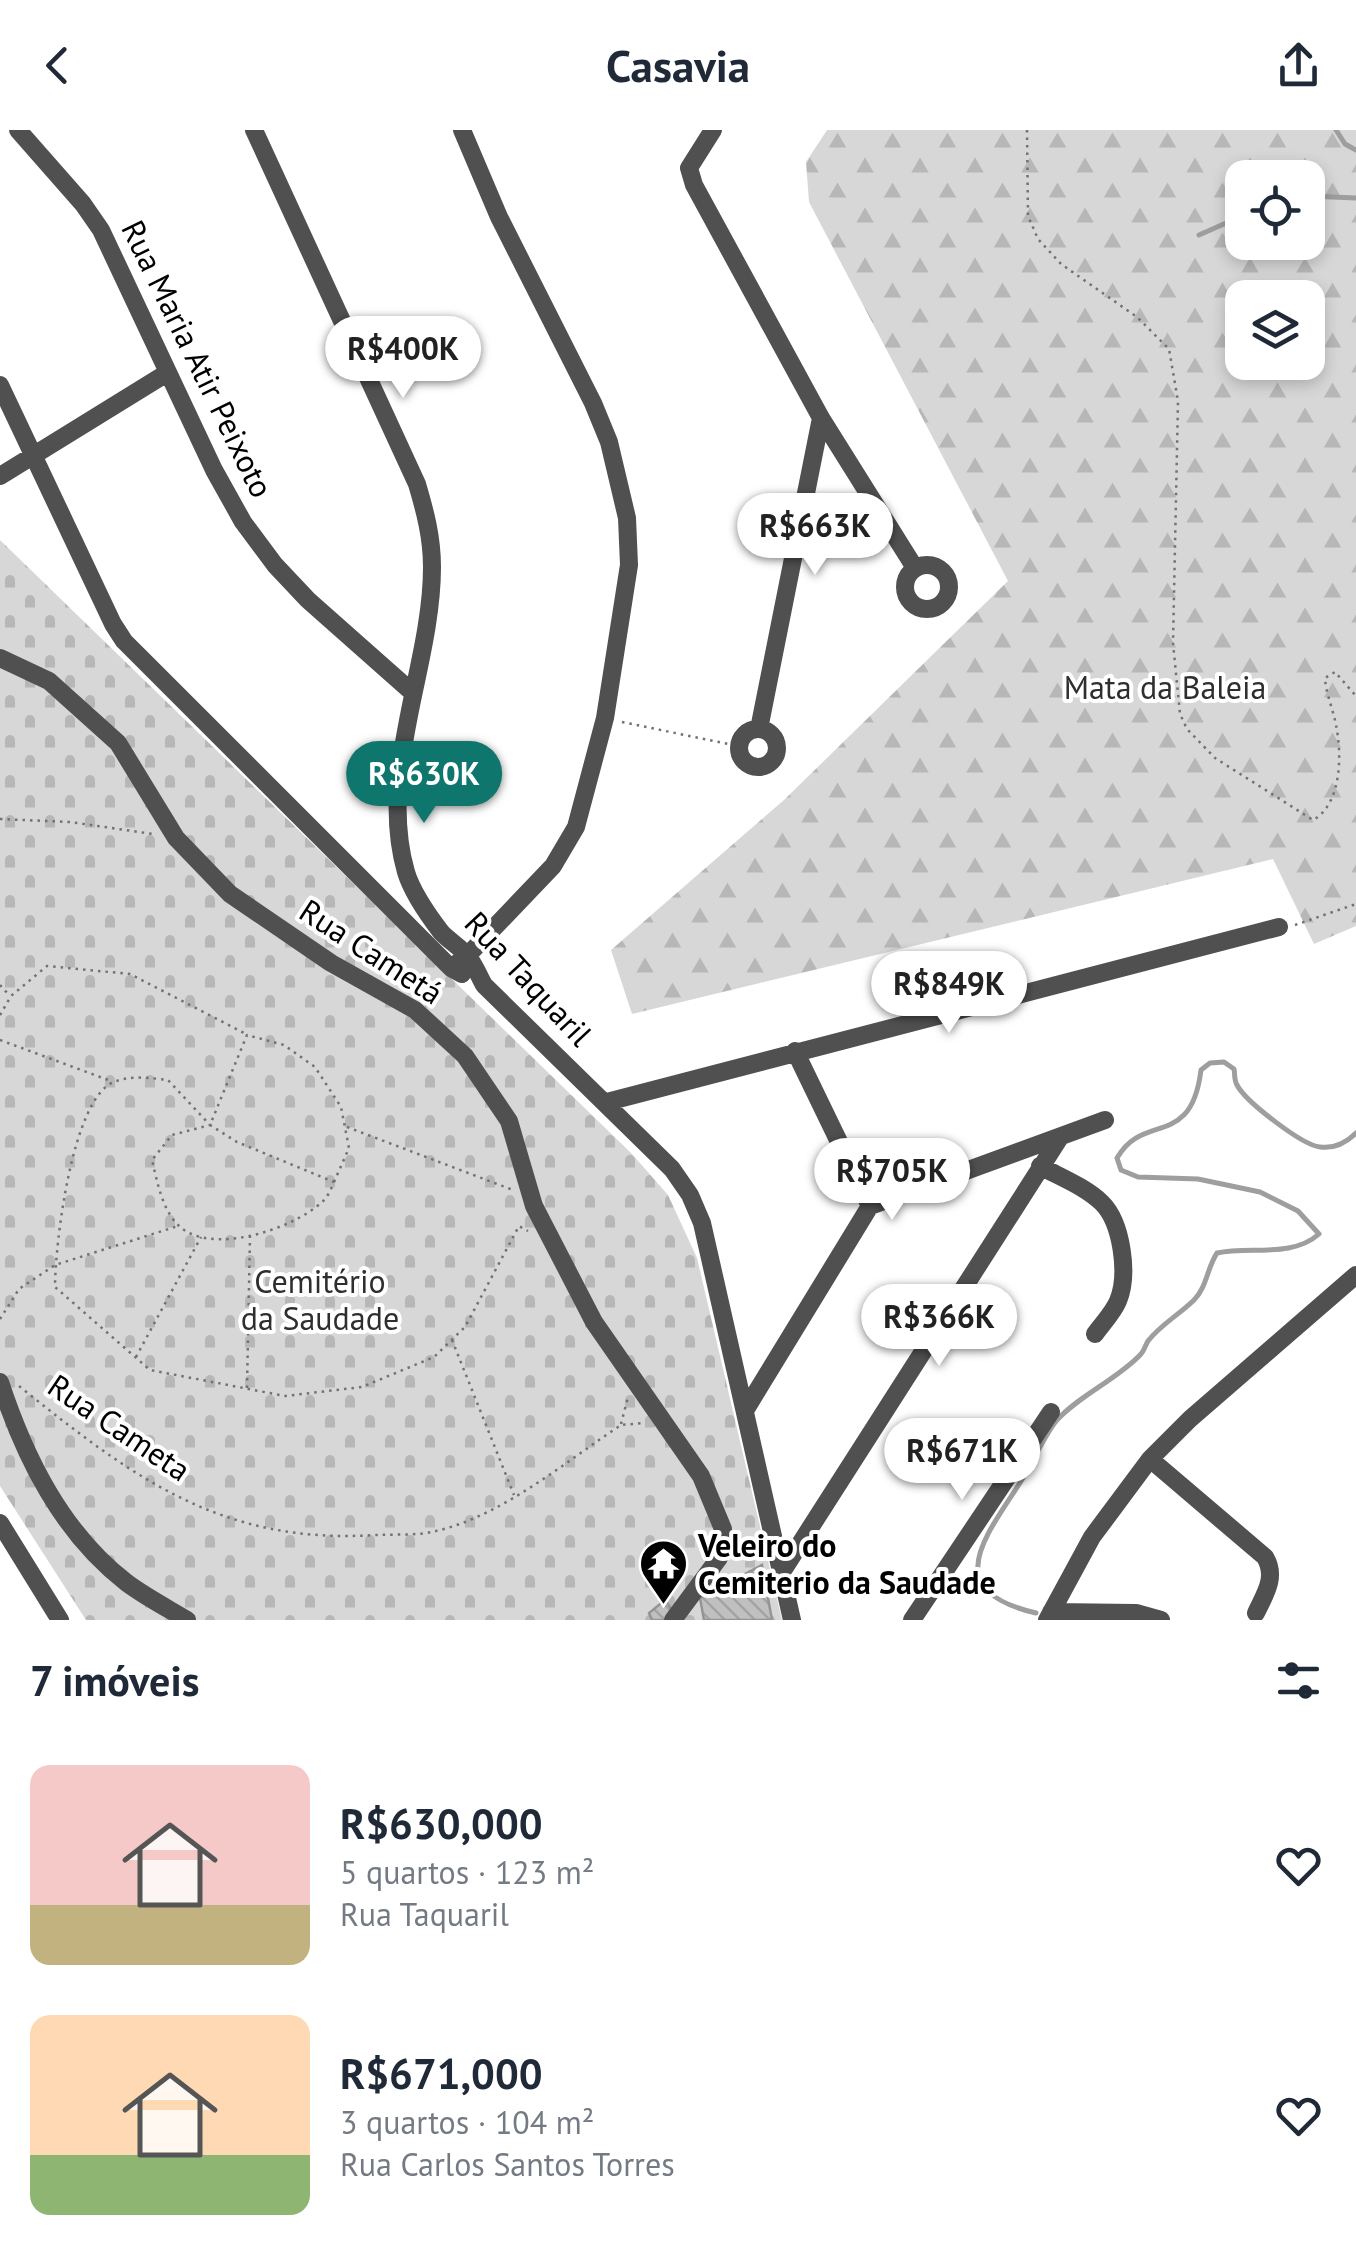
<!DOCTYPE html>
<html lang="pt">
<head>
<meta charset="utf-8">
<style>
  :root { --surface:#fff; --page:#f6f6f7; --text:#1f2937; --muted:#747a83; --accent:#0f766e }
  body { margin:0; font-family:"PT Sans",sans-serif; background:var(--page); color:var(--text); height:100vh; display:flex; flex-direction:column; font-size:38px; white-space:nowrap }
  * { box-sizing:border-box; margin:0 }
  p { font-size:32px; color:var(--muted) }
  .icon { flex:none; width:55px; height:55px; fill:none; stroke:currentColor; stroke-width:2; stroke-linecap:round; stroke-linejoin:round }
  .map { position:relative; height:1490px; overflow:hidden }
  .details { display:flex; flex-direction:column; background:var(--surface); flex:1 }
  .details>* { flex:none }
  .buttons { position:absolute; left:1225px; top:30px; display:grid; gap:20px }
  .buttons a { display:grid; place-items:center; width:100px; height:100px; border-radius:20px; background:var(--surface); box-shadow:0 5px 15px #0003; font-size:50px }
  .price { position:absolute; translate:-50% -85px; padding:0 22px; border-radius:35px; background:#fff; color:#222; font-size:32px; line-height:65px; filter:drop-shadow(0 2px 5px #0008) }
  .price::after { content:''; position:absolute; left:50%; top:60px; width:30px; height:22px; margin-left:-15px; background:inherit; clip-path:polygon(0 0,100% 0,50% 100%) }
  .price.current { background:var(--accent); color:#fff }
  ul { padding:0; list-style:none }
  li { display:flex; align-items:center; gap:30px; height:250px; padding:0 30px }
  li span { display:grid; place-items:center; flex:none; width:280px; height:200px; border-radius:20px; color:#555 }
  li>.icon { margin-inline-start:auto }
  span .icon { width:120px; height:120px; fill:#fffc; stroke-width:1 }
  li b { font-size:42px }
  h2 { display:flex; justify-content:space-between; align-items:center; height:120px; padding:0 30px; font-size:42px }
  header { display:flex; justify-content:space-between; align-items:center; height:130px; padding:0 30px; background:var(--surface); font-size:45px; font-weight:700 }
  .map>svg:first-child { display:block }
  .forest { fill:url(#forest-firs); fill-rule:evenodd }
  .cemetery { fill:url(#cemetery-stones) }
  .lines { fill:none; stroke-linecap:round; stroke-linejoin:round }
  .stream { stroke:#9e9e9e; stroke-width:5 }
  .building { fill:url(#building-back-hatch); stroke:#949494; stroke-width:2.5 }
  .path { stroke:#727272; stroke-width:2.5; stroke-dasharray:2.5 5; stroke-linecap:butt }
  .minor { stroke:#505050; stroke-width:18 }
  .labels { text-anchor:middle; stroke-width:8; stroke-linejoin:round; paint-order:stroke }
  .street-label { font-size:32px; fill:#000; stroke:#fff }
  .park-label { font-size:32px; fill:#2e2e2e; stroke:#fff }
  .poi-label { font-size:32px; font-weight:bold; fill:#000; stroke:#fff; text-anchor:start }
</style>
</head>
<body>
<header><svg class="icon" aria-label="back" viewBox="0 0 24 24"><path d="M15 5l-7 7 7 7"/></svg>Casavia<svg class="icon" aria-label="share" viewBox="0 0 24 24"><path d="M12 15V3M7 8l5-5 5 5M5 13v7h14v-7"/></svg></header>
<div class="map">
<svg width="1356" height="1490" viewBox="0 0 1356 1490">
  <defs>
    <pattern id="forest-firs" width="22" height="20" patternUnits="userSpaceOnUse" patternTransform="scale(2.5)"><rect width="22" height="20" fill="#d7d7d7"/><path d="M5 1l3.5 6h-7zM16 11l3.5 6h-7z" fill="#b7b7b7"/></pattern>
    <pattern id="cemetery-stones" width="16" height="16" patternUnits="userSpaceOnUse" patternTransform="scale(2.5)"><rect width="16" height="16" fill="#d7d7d7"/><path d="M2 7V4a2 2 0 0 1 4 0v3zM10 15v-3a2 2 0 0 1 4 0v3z" fill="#b7b7b7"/></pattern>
    <pattern id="building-back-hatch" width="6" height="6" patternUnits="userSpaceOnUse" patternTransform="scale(2.5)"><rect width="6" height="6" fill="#c0c0c0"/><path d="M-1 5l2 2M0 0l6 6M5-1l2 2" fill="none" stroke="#a3a3a3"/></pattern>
  </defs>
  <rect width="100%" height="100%" fill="#fff"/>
  <path class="forest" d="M827 0H1356V796L1314 814 1273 729 632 884 611 820 784 670 1008 451 809 72 806 32ZM1242 48H1308V112H1242ZM1242 168H1308V232H1242Z"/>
  <path class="cemetery" d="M0 410 632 1024 668 1065 697 1128 782 1490H86L0 1356Z"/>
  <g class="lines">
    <path class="stream" d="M1336 0 1345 14 1356 20
      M1308 66 1356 68
      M1199 105 1242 86
      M1036 1483C936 1460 988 1404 1023 1348 1032 1333 1047 1301 1057 1290 1081 1264 1118 1249 1141 1224 1144 1221 1146 1214 1148 1211 1160 1195 1180 1184 1194 1170 1207 1157 1207 1138 1217 1123 1250 1116 1292 1128 1319 1104L1298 1081 1260 1062 1198 1049 1138 1047 1121 1040 1117 1028C1144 981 1191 1020 1201 940L1210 933 1224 932 1234 939C1235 944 1234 950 1237 955 1246 972 1302 1015 1320 1017 1335 1019 1346 1013 1356 1003"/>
  </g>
  <path class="building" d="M762 1435 772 1490H704L700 1468Z
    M665 1470 675 1484 671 1490H652L649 1483Z"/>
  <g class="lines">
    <path class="path" d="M1027 0 1028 86 1038 109 1061 134 1137 187 1169 219 1178 271 1173 513 1180 584 1187 599 1215 628 1313 690C1342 674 1342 624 1336 595 1333 579 1326 564 1325 548L1335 542 1356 566
      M622 592 738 616
      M0 689 70 692 153 704
      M1295 795 1356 774
      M0 855 9 865
      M0 885 11 866 47 836 130 844 246 904
      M0 910 111 951
      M347 997 513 1060
      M334 1052 349 1018 341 977 315 937 284 915 247 905 210 995 237 1012 334 1052C331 1059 328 1067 322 1072 293 1099 210 1127 178 1095 162 1079 157 1051 152 1030L172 1005 210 995 168 950C151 948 130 945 114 952 72 968 55 1115 55 1157L150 1240 285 1266 362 1257 434 1227 465 1197 519 1096 528 1101
      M0 1189 19 1159 55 1135 178 1096
      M452 1210 514 1365
      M136 1227 201 1107
      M19 1256C132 1347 222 1415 375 1405 395 1404 417 1406 436 1401 502 1386 565 1332 621 1295L644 1293
      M247 1258 250 1106
      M621 1294 628 1267"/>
    <path class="minor" d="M18 0 83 74 101 100 214 340 243 392 275 435 308 470 413 563
      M254 0 417 354C425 381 432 407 432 437 432 537 377 641 406 742 412 762 428 785 441 802 449 811 462 818 469 828 475 836 479 846 484 855L672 1039 690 1065 702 1093 792 1490
      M713 0 689 38 694 55 821 288 915 438
      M0 255 113 494 124 511 451 838 462 844
      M0 346 167 243
      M905 457a22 22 0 1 1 44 0a22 22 0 1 1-44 0Z
      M0 528 49 551 118 613 176 708 230 764 331 833 415 880 465 926 509 991 534 1076 594 1192 701 1346 723 1399 719 1428 673 1490
      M739 618a19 19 0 1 1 38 0a19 19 0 1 1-38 0Z
      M759 599 821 288
      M451 838 468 825 553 736 576 697 605 588 629 435 627 388 609 312 593 273 499 87 462 0
      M795 921 870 1076
      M607 972 1279 797
      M1040 1036C1060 1047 1086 1057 1102 1073 1122 1093 1129 1145 1118 1171 1113 1183 1102 1194 1095 1204
      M0 1252C25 1328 62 1403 127 1453 146 1467 167 1478 187 1490
      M746 1279 870 1076 1105 990
      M1150 1329 1265 1427C1277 1447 1265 1464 1256 1483
      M0 1393 60 1490
      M782 1442 1059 1009
      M1051 1482 1136 1483 1161 1490
      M912 1490 1051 1282
      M1047 1490 1092 1407 1150 1329 1190 1289 1356 1145"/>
  </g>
  <defs>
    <symbol id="temple-pin" viewBox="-11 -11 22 30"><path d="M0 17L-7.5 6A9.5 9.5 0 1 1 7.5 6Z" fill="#000" stroke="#fff"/><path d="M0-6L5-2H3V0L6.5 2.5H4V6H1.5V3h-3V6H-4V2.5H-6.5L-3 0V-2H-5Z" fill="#fff"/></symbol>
  </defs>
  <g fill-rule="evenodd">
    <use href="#temple-pin" x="636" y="1406" width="55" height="75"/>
  </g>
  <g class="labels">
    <g class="street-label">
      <text transform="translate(197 229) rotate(64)" y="11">Rua Maria Atir Peixoto</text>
      <text transform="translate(371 822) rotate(33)" y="11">Rua Cametá</text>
      <text transform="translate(528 849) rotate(47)" y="11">Rua Taquaril</text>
      <text transform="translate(119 1298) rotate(34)" y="11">Rua Cameta</text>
    </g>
    <g class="park-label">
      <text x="1165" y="569">Mata da Baleia</text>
      <text x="320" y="1163">Cemitério<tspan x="320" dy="37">da Saudade</tspan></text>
    </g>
    <g class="poi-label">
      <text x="698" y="1427">Veleiro do<tspan x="698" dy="37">Cemiterio da Saudade</tspan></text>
    </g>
  </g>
</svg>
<div class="buttons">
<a><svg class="icon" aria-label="locate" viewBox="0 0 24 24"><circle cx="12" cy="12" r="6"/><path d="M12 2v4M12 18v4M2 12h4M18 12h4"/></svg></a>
<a><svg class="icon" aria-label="layers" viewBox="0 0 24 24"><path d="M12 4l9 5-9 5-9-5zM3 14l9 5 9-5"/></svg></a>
</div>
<b class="price" style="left:403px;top:271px">R$400K</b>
<b class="price" style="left:815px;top:448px">R$663K</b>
<b class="price current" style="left:424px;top:696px">R$630K</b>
<b class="price" style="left:949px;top:906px">R$849K</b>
<b class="price" style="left:892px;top:1093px">R$705K</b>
<b class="price" style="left:939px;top:1239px">R$366K</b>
<b class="price" style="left:962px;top:1373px">R$671K</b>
</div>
<section class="details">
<h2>7 imóveis<svg class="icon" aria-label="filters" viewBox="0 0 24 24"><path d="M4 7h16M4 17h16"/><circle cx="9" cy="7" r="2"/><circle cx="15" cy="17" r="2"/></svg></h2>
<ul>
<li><span style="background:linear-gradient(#f6c9c9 70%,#c2b280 0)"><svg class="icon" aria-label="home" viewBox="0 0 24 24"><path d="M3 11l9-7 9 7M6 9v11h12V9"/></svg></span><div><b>R$630,000</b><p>5 quartos · 123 m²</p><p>Rua Taquaril</p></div><svg class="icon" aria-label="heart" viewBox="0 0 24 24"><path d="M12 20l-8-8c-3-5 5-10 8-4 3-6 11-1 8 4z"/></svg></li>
<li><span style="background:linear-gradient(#ffd9b3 70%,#8fb573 0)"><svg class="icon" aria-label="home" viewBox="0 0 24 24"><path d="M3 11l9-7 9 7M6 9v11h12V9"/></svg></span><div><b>R$671,000</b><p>3 quartos · 104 m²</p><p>Rua Carlos Santos Torres</p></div><svg class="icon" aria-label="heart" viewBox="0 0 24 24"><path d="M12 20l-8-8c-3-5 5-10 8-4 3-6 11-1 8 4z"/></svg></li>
</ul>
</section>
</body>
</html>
